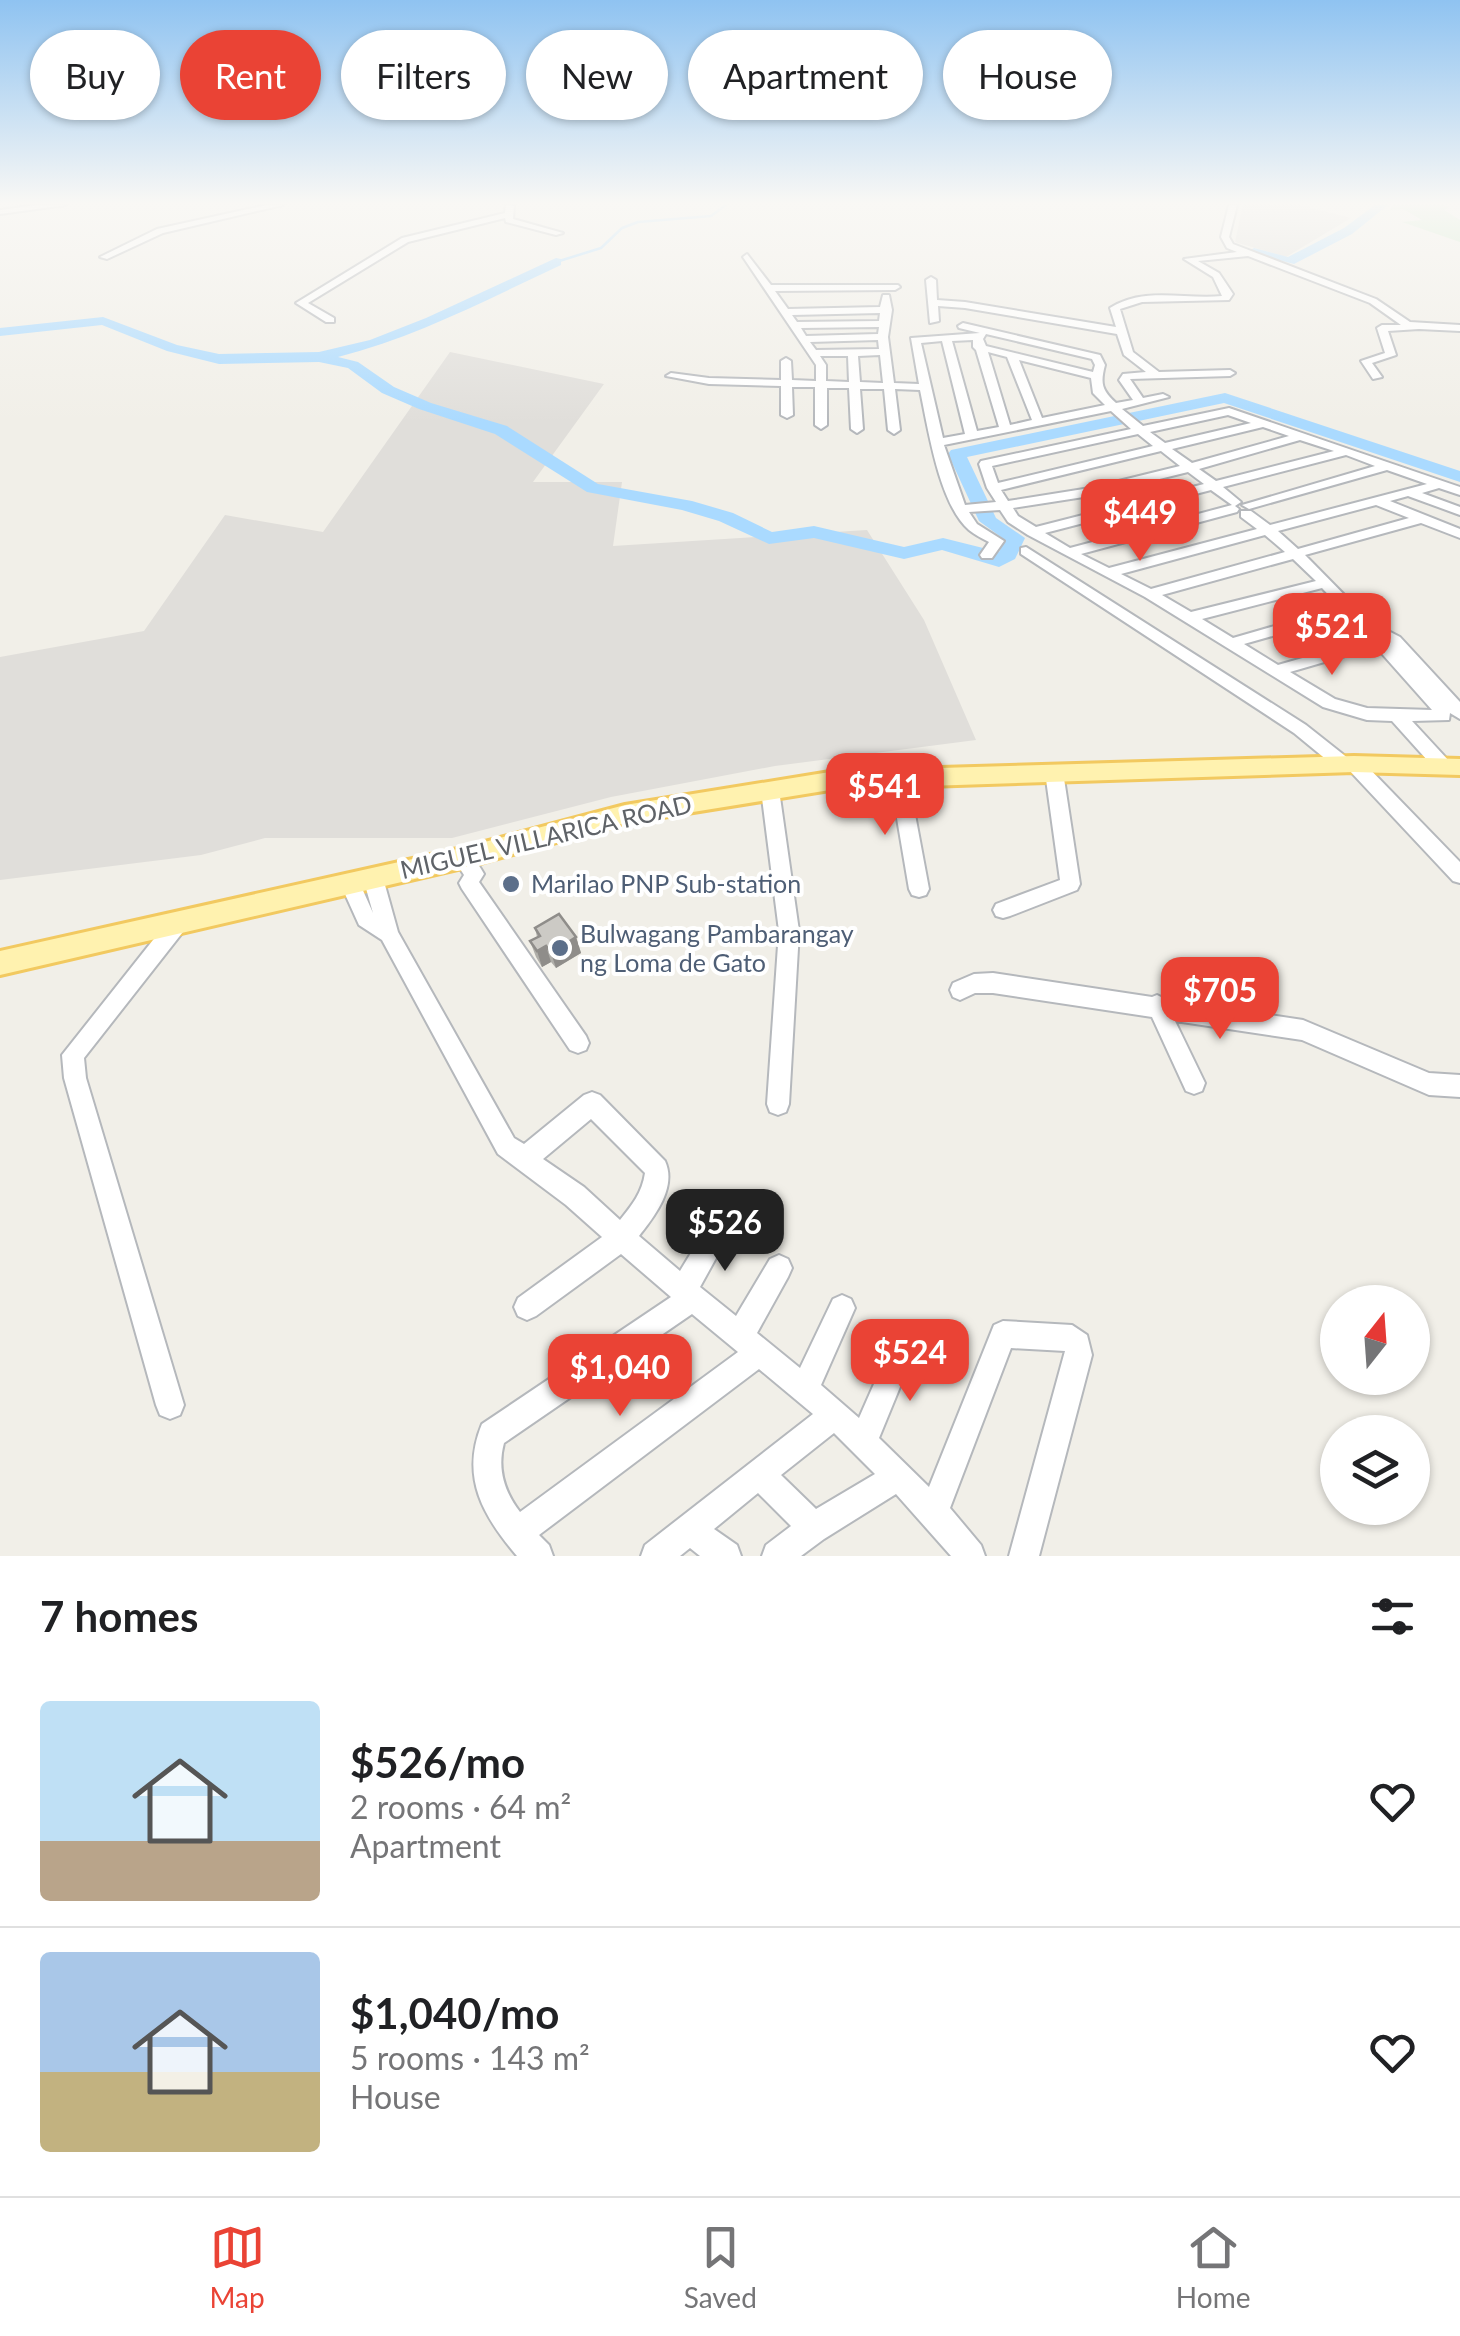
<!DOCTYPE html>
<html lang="en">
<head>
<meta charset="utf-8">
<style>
  :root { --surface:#fff; --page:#f2f2f2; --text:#202124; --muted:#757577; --line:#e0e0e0; --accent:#ea4335 }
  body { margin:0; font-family:Lato,sans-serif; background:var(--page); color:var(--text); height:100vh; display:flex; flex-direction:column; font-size:38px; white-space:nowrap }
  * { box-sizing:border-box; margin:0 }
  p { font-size:32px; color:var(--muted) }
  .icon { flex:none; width:55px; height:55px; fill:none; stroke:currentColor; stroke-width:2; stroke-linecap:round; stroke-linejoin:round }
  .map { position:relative; height:1556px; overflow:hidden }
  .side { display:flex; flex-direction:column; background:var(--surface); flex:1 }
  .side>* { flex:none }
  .top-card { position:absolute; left:30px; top:30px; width:1400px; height:90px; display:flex; gap:20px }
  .needle { width:65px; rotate:17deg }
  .fabs { position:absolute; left:1320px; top:1285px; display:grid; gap:20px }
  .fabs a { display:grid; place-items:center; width:110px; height:110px; border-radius:50%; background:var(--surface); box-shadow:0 2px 8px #0004; font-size:50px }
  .price { position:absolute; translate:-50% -85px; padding:0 22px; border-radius:20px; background:var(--accent); color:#fff; font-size:32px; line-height:65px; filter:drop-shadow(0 2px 5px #0008) }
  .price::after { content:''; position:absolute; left:50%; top:60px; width:30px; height:22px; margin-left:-15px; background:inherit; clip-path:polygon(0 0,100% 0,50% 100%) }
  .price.current { background:#222; color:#fff }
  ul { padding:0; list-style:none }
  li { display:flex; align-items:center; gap:30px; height:250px; padding:0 40px }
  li+li { border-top:2px solid var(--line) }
  li span { display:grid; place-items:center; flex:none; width:280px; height:200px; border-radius:10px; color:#555 }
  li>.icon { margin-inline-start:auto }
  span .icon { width:120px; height:120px; fill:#fffc; stroke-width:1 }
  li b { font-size:42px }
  h2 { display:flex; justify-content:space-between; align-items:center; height:120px; padding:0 40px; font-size:42px }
  .tag { padding:0 35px; border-radius:45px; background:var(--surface); box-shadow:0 2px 8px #0004; font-size:35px; line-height:90px }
  .tag.current { background:var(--accent); color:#fff }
  .dock { display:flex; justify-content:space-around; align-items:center; height:140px; border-top:2px solid var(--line); background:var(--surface); font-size:28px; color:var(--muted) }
  .dock a { display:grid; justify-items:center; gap:5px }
  .dock .current { color:var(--accent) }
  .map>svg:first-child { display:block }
  .industrial { fill:#e0deda }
  .green { fill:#c5e8c5 }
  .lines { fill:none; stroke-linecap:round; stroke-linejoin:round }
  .stream { stroke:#aadaff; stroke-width:2.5 }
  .river { fill:#aadaff; fill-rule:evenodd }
  .minor-casing { stroke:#b5b8bc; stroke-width:4 }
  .major-casing { stroke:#f2c960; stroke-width:6 }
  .minor { fill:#fff; fill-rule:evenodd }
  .major { fill:#fff2af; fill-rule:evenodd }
  .wall { fill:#afaea9 }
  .shaded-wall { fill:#8f8d8a }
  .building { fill:#cccac5; stroke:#8f8d8a; stroke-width:2.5 }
  .service-dot { fill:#5c6f8a; stroke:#fff; stroke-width:4 }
  .labels { text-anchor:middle; stroke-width:8; stroke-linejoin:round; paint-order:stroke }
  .street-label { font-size:25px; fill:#5f6368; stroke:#fff }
  .service-label { font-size:25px; fill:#4e5e75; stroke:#fff; text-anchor:start }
</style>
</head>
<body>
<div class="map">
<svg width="1460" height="1556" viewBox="0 0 1460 1556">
  <rect width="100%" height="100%" fill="#f1efe8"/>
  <path class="industrial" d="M1243 205H1300L1351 218 1286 257 1235 242Z
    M450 352 604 384 533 482H622L613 546 867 530 924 620 976 740 775 766 611 797 452 838H265L201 855 0 880V657L144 631 225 515 323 532Z"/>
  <path class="green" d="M1392 205H1445L1448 208 1444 210 1460 220V242L1402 222 1422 220 1403 209 1390 210Z"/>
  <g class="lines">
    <path class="stream" d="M556 262 601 248 622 228 638 222 711 216 726 205"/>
    <path class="river" d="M1375 205H1388L1352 234 1294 264 1248 252 1254 248 1288 257 1344 228Z
      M556 258 561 259V265C488 299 416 337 338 357L358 362 394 387 431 403 507 426 598 484 692 501 733 513 772 532 814 526 904 547 943 538 999 552 1005 540 979 521 948 454 951 450 1225 393 1460 471V482L1224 403 967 457 996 518 1025 538 1015 559 999 567 942 550 904 559 814 538 769 544 719 521 682 510 587 492 495 434 419 409 382 393 348 368 319 362 219 364 167 351 102 325 0 336V328L103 317 177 345 219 354 319 352 370 340 426 318Z"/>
    <defs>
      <path id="minor" d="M37 205H66L0 214V210Z
        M266 205H283L163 233 107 259 100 257 157 229Z
        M506 205 514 206 513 219 563 233 556 235 506 222 505 218 408 242 308 303 334 318V322H326L296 303 402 238 505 213Z
        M1229 205H1237L1229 237 1233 244 1376 299 1410 322 1460 325V331L1419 329 1388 331 1396 355 1372 363 1382 377 1373 379 1361 361 1385 353 1377 328 1382 325H1401L1370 303 1248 256 1198 261 1219 273 1233 294 1229 300 1142 302 1120 309 1133 352 1159 372 1230 370 1235 373 1230 376 1130 379 1143 398 1163 394 1169 397 1122 409 1143 426 1229 408 1460 487V495L1439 488 1422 493 1460 507V515L1408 496 1390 501 1460 529V538L1421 523 1305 555 1371 622 1400 637 1460 702V719L1450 713 1449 720 1412 721 1449 761 1452 766 1449 771H1437L1392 721 1367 720 1323 707 1145 597 1028 535 1008 522 1000 510 969 512 977 524 1004 541 992 558H982L980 555 989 542C983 539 975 535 969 530 939 504 928 428 920 390L895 389 900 430 894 434 888 430 884 389H860L863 429 857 433 851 429 849 388H827V425L821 429 815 425V387H792L793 415 787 418 781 415V386L709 384 666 376 671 373 709 378 781 380V361L786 358 791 361 792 380 816 381V365L743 257 747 254 771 285H898L900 287 895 290 775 291 788 309 880 307 883 295H889L892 310 888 337 894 383 919 384 911 338 980 333 959 328 958 326 963 323 1100 355 1105 365C1100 384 1102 390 1116 403L1133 400 1119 380 1123 374 1146 372 1124 355 1117 334 965 308 938 306 939 321 930 323 926 280 931 277 936 280 937 300 965 302 1116 327 1110 308C1144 286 1185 300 1222 296L1213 277 1184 259 1237 252 1227 248 1221 237ZM880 313 879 321 797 322 792 315ZM879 327 878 334 806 336 801 328ZM986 334 1092 359 1095 365 1093 372 986 346 983 339ZM878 340 879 349 816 350 810 342ZM973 340V347L976 350 999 427 977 431 952 341ZM942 341 965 434 943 438 921 343ZM988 352 1007 357 1032 420 1010 425ZM880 355 883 383 860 382 858 356ZM820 356H848L849 382 826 381V365ZM1019 360 1091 378 1093 393 1105 405 1042 418ZM1111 411 1131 429 981 461 979 464 987 488 996 502 965 505 944 445ZM1228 415 1251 423 1165 443 1150 432ZM1263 427 1289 436 1192 463 1172 449ZM1138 434 1153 446 998 483 992 466ZM1300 440 1334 451 1216 481 1199 469ZM1161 451 1180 466 1090 488 1008 501 1001 490ZM1346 455 1375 466 1242 505 1249 509 1387 470 1427 484 1270 525 1251 511H1241V517L1257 529 1109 568 1081 554 1237 512 1239 509 1235 506 1241 502 1223 487ZM1188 472 1204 484 1036 527 1018 516 1013 508 1090 496ZM1211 490 1232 505 1070 548 1045 533ZM1376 505 1409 518 1298 549 1278 531ZM1265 535 1285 552 1151 589 1121 574ZM1293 559 1316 581 1191 612 1162 595ZM1322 588 1340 607 1233 638 1202 619ZM1347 615 1369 639 1278 665 1244 644ZM1376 647 1432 710 1367 708 1335 699 1290 672Z
        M1026 547 1306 725 1349 759H1360L1460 862V883L1453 881 1349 770H1339L1294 733 1021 554V548Z
        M1054 765 1063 772 1080 884 1077 890 1010 916 1003 918 996 916 993 910 996 904 1060 880 1045 772Z
        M899 770 905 772 908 777 929 889 926 895 919 897 912 895 909 889 890 777 893 772Z
        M770 783 776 785 779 790 799 931 789 1104 786 1112 778 1115 770 1112 767 1104 779 931 761 790 764 785Z
        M462 850C472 854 479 865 484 874L479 882 586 1036 589 1043 586 1050 578 1053 570 1050 462 889 459 883 464 875 453 858 455 853Z
        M373 870 380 872 383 878 398 932 514 1138 524 1144 584 1095 592 1092 600 1095 665 1161C677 1187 655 1216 639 1236L680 1271 711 1220 720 1217 729 1220 732 1229 700 1287 736 1316 770 1259 779 1255 788 1259 792 1268 788 1277 757 1333 800 1368 833 1299 842 1295 851 1299 855 1308 821 1385 859 1418 896 1334 905 1330 914 1334 918 1343 879 1438 929 1487 994 1325 1003 1321 1072 1325 1087 1335 1092 1355 1039 1556H1009L1065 1351 1011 1348 950 1508 981 1545 985 1556H951L896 1494 824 1539 801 1556H762L766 1545 791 1526 758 1493 714 1529 737 1545 741 1556H700L690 1548 680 1556H641L645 1545 813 1414 759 1369 539 1535 549 1545 553 1556H517C483 1516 460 1477 482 1424L671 1297 621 1254 536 1316 527 1320 518 1316 514 1307 518 1298 602 1237 566 1205 498 1154 382 940 359 925 340 883 343 877 350 875 357 877 373 913 363 878 366 872ZM591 1119 645 1173C642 1193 632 1205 620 1220L584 1187 543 1159ZM692 1314 738 1352 520 1512C504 1491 497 1469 504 1443ZM834 1433 875 1474 816 1509 781 1475Z
        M179 913 186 916 189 922 186 928 84 1058 86 1078 184 1405 180 1415 170 1419 160 1415 156 1405 64 1078 62 1055 172 916Z
        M993 973 1152 997 1157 995 1165 999 1303 1020 1429 1073 1460 1075V1097L1429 1095 1302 1040 1175 1021 1205 1083 1202 1091 1194 1094 1186 1091 1152 1017 993 993H975L960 1000 953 997 950 990 953 983 974 974Z"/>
      <path id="major" d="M1354 756 1460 759V775L1354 772 836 789 625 823 462 868 0 975V951L462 848 625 805 836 771Z"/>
    </defs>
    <use href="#minor" class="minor-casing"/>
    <use href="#major" class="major-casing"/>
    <use href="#minor" class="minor"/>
    <use href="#major" class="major"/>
  </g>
  <path class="wall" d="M535 928 576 937 581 953 556 968 551 962 542 967 536 957 530 941 537 937Z"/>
  <path class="shaded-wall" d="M576 937 581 953 556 968 551 953Z
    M546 946 551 962 542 967 537 951Z"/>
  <path class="building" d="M559 914 576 937 551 953 546 946 537 951 530 941 540 936 535 928Z"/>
  <linearGradient id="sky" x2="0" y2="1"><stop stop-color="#8fc3f1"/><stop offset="0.48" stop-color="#f9f8f5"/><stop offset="1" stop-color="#f9f8f5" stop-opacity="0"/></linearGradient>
  <rect width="1460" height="423" fill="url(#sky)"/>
  <g class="service-dot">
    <circle cx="511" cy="884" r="10"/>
    <circle cx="560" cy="948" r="10"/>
  </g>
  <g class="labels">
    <g class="street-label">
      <text transform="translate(546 837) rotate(-13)" y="9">MIGUEL VILLARICA ROAD</text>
    </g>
    <g class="service-label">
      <text x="531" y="893">Marilao PNP Sub-station</text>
      <text x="580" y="943">Bulwagang Pambarangay<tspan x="580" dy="29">ng Loma de Gato</tspan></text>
    </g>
  </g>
</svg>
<div class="fabs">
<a><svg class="needle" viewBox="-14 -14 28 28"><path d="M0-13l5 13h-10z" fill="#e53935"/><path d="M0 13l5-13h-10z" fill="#757577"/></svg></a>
<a><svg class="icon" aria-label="layers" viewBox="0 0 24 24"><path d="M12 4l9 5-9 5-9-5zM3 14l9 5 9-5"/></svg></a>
</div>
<b class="price" style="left:1140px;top:564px">$449</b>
<b class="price" style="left:1332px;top:678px">$521</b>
<b class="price" style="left:885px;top:838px">$541</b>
<b class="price" style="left:1220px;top:1042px">$705</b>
<b class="price current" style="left:725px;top:1274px">$526</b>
<b class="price" style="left:910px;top:1404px">$524</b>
<b class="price" style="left:620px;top:1419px">$1,040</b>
<div class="top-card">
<a class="tag">Buy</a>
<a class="tag current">Rent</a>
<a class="tag">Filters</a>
<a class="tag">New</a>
<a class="tag">Apartment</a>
<a class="tag">House</a>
</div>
</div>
<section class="side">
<h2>7 homes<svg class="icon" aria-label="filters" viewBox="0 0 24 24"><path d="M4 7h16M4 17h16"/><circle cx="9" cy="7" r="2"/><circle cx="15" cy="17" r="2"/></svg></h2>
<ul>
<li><span style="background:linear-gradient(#bfe0f5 70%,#b9a48a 0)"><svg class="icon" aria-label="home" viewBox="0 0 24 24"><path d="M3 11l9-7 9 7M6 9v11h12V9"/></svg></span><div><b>$526/mo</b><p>2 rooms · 64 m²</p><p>Apartment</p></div><svg class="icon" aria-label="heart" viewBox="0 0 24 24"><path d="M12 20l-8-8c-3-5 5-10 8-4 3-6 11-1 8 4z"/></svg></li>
<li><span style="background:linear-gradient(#a9c7e8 60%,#c2b280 0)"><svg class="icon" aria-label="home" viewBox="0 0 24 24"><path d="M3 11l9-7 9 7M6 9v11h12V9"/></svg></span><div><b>$1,040/mo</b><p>5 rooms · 143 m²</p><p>House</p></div><svg class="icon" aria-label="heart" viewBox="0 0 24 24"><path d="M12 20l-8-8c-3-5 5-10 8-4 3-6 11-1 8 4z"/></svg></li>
</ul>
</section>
<nav class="dock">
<a class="current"><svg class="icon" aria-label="map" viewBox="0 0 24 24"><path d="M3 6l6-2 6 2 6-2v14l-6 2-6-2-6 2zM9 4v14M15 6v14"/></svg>Map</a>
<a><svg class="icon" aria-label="saved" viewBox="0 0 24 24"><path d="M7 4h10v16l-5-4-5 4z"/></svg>Saved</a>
<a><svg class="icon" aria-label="home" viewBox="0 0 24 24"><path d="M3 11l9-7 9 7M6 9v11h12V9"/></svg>Home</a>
</nav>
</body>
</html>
